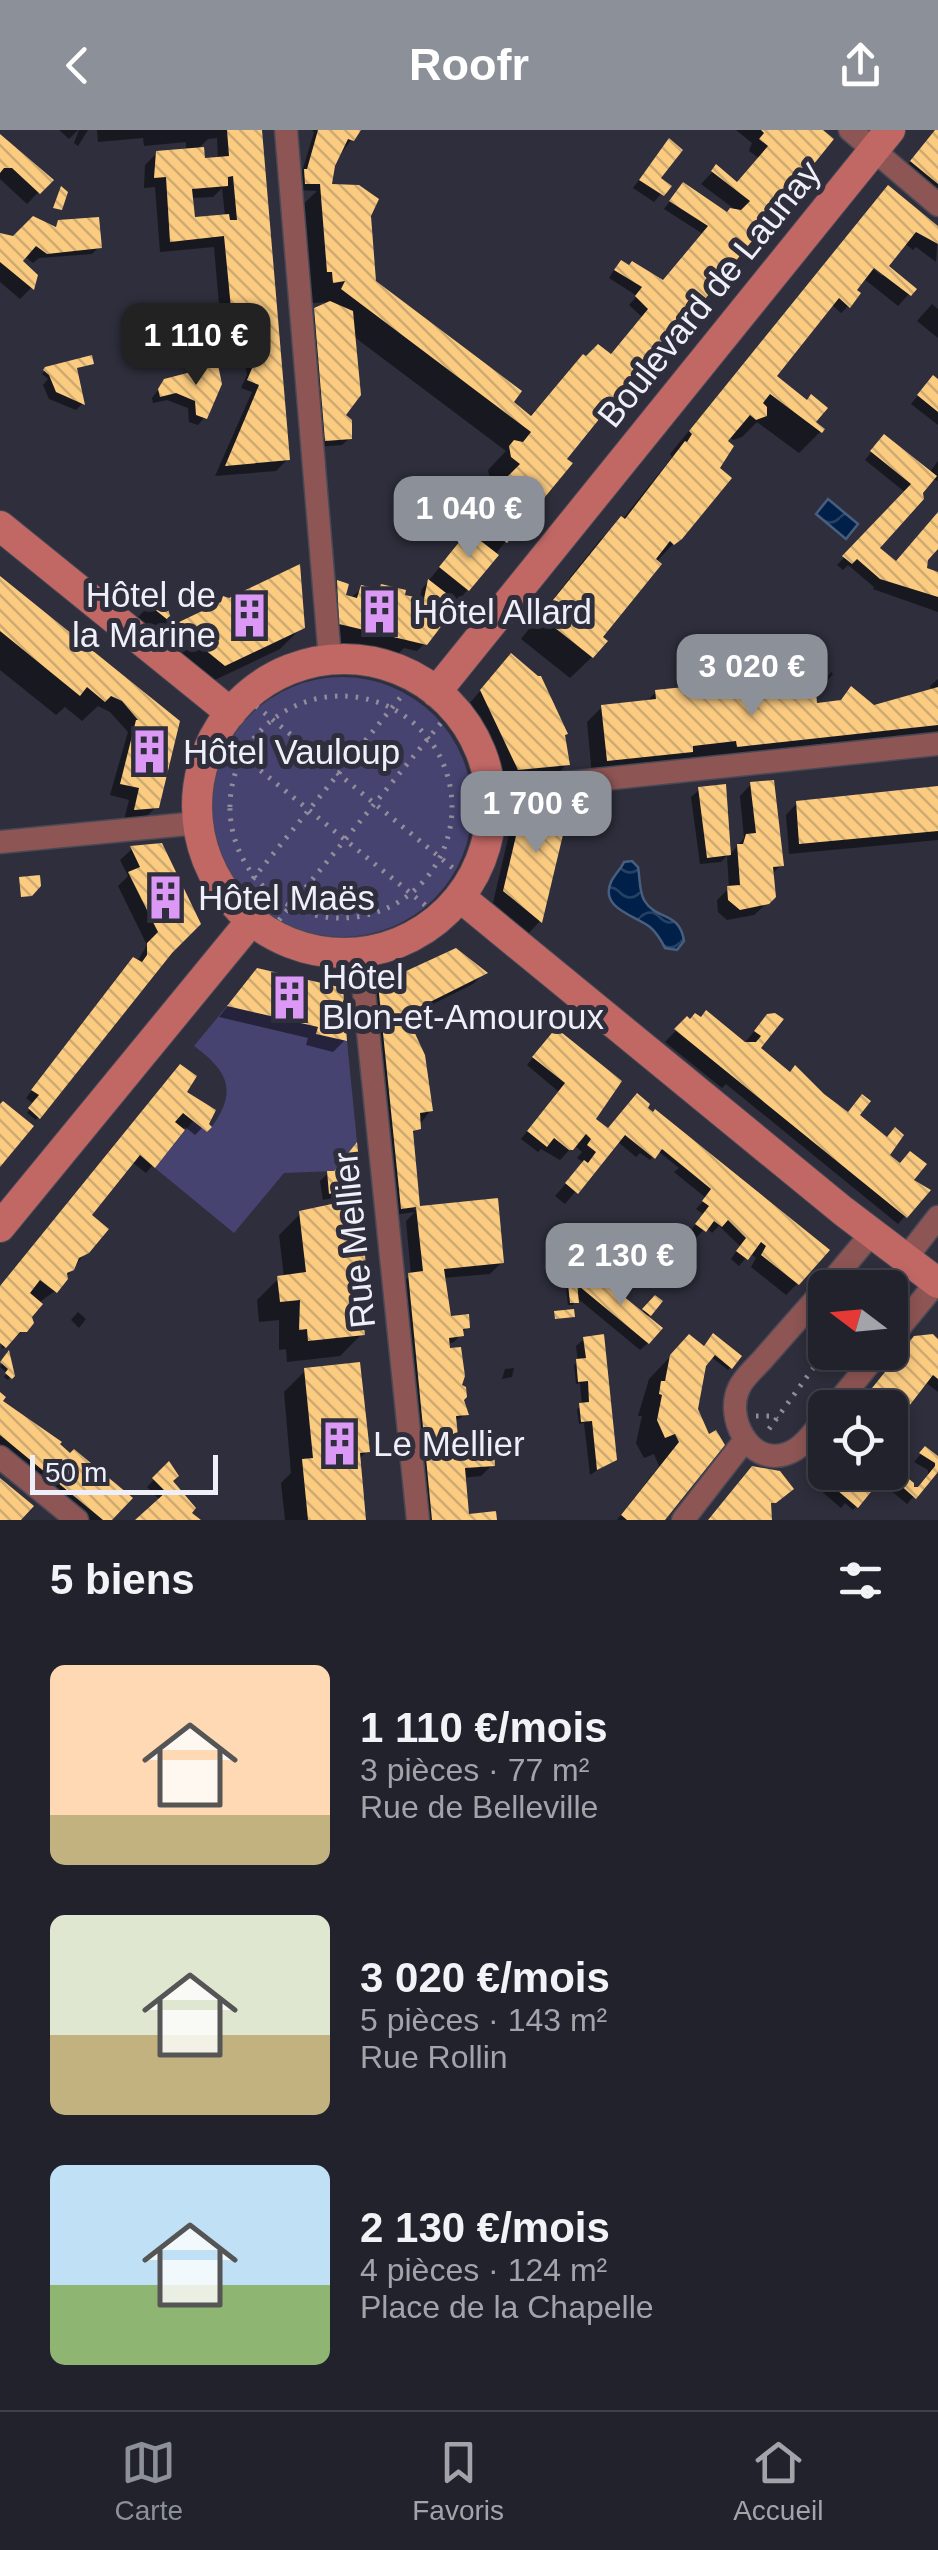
<!DOCTYPE html>
<html lang="fr">
<head>
<meta charset="utf-8">
<style>
  :root { --surface:#22222d; --page:#2e2f39; --text:#f1f3f6; --muted:#a2a4aa; --line:#3f3f49; --accent:#8c9099 }
  body { margin:0; font-family:Helvetica,sans-serif; background:var(--page); color:var(--text); height:100vh; display:flex; flex-direction:column; font-size:38px; white-space:nowrap }
  * { box-sizing:border-box; margin:0 }
  p { font-size:32px; color:var(--muted) }
  .icon { flex:none; width:55px; height:55px; fill:none; stroke:currentColor; stroke-width:2; stroke-linecap:round; stroke-linejoin:round }
  .map { position:relative; height:1390px; overflow:hidden }
  .details { display:flex; flex-direction:column; background:var(--surface); flex:1 }
  .details>* { flex:none }
  .needle { width:65px; rotate:286deg }
  .buttons { position:absolute; left:808px; top:1140px; display:grid; gap:20px }
  .buttons a { display:grid; place-items:center; width:100px; height:100px; border-radius:15px; background:var(--surface); box-shadow:0 5px 15px #0003,0 0 0 2px var(--line); font-size:50px }
  .scale { position:absolute; left:30px; bottom:25px; width:188px; box-sizing:border-box; padding-left:10px; border:5px solid #efeff9; border-top:0; font-size:28px; line-height:35px; white-space:nowrap; color:#efeff9; -webkit-text-stroke:8px #2e2e3c; paint-order:stroke }
  .price { position:absolute; translate:-50% -85px; padding:0 22px; border-radius:20px; background:var(--accent); color:#fff; font-size:32px; line-height:65px; filter:drop-shadow(0 2px 5px #0008) }
  .price::after { content:''; position:absolute; left:50%; top:60px; width:30px; height:22px; margin-left:-15px; background:inherit; clip-path:polygon(0 0,100% 0,50% 100%) }
  .price.selected { background:#222; color:#fff }
  ul { padding:0; list-style:none }
  li { display:flex; align-items:center; gap:30px; height:250px; padding:0 50px }
  li span { display:grid; place-items:center; flex:none; width:280px; height:200px; border-radius:15px; color:#555 }
  li>.icon { margin-inline-start:auto }
  span .icon { width:120px; height:120px; fill:#fffc; stroke-width:1 }
  li b { font-size:42px }
  h2 { display:flex; justify-content:space-between; align-items:center; height:120px; padding:0 50px; font-size:42px }
  header { display:flex; justify-content:space-between; align-items:center; height:130px; padding:0 50px; background:var(--accent); color:#fff; font-size:45px; font-weight:600 }
  .menu { display:flex; justify-content:space-around; align-items:center; height:140px; border-top:2px solid var(--line); background:var(--surface); font-size:28px; color:var(--muted) }
  .menu a { display:grid; justify-items:center; gap:5px }
  .menu .selected { color:var(--accent) }
  .map>svg:first-child { display:block }
  .green { fill:#474371 }
  .water { fill:url(#water-waves); stroke:#485e7e; stroke-width:2.5 }
  .shadow { fill:#0007; fill-rule:evenodd }
  .building { fill:url(#building-back-hatch); fill-rule:evenodd }
  .lines { fill:none; stroke-linecap:round; stroke-linejoin:round }
  .street-casing { stroke:#494956; stroke-width:25 }
  .secondary-casing { stroke:#494956; stroke-width:32 }
  .path { stroke:#8e8e9a; stroke-width:5; stroke-dasharray:2.5 8; stroke-linecap:butt }
  .street { stroke:#8d5553; stroke-width:22 }
  .secondary { stroke:#c16865; stroke-width:30 }
  .labels { text-anchor:middle; stroke-width:10; stroke-linejoin:round; paint-order:stroke }
  .street-label { font-size:35px; fill:#efeff9; stroke:#2e2e3c }
  .poi-label { font-size:35px; fill:#efeff9; stroke:#2e2e3c; text-anchor:start }
</style>
</head>
<body>
<header><svg class="icon" aria-label="back" viewBox="0 0 24 24"><path d="M15 5l-7 7 7 7"/></svg>Roofr<svg class="icon" aria-label="share" viewBox="0 0 24 24"><path d="M12 15V3M7 8l5-5 5 5M5 13v7h14v-7"/></svg></header>
<div class="map">
<svg width="938" height="1390" viewBox="0 0 938 1390">
  <defs>
    <pattern id="water-waves" width="16" height="10" patternUnits="userSpaceOnUse" patternTransform="scale(2.5)"><rect width="16" height="10" fill="#002049"/><path d="M0 5q4-4 8 0t8 0" fill="none" stroke="#264164"/></pattern>
    <pattern id="building-back-hatch" width="6" height="6" patternUnits="userSpaceOnUse" patternTransform="scale(2.5)"><rect width="6" height="6" fill="#fbcb80"/><path d="M-1 5l2 2M0 0l6 6M5-1l2 2" fill="none" stroke="#ceaa73"/></pattern>
  </defs>
  <rect width="100%" height="100%" fill="#2e2e3c"/>
  <path class="green" d="M212 677a130 130 0 1 1 260 0a130 130 0 1 1-260 0Z
    M227 876 318 897 317 904 347 911 357 1012 334 1041 284 1043 234 1103 155 1038 193 991 208 1002C237 964 232 944 194 916Z"/>
  <path class="water" d="M828 369 858 394 846 409 816 384Z
    M632 731 638 737C640 747 639 761 644 770 656 791 680 781 684 811L677 820 665 818C661 810 657 803 650 797 637 786 599 779 611 752 614 745 621 739 624 732Z"/>
  <path class="shadow" d="M59 0H78L69 9Z
    M79 0H88L78 16 74 13Z
    M97 0H260L288 329 276 341 215 346 252 262 241 258 247 245 239 205 222 209 214 117 160 122 155 57 144 58 145 35 157 23 186 21V12L144 16 143 8 98 12ZM217 8 218 29 203 31 197 20 208 9ZM222 58 225 86 193 89 191 68 213 67Z
    M312 0H358L333 35 330 53 368 85 374 152 529 287 583 227 611 226 643 188 629 175 637 166 609 148 614 140 622 133 663 153 703 104 664 79 676 63 726 85 733 78 701 54 716 38 736 55 759 28 749 21 752 13 736 0H819L629 260 622 267 617 263 564 329 506 411 425 513 417 521 404 518 390 532 319 515 316 474 338 453 343 467 350 469 362 458 419 471 422 459 459 413 457 411 474 390 478 380 500 357 490 349 488 340 506 321 353 206 341 286 350 308 342 315 318 317 304 192 316 180 335 172 312 173V162L306 163 299 78 317 61 298 60 297 49 301 45 314 2Z
    M936 0H938V74L900 44Z
    M0 8 50 50 27 74 0 49Z
    M662 19 658 49 668 56 654 72 633 58Z
    M59 93 99 117 92 124 39 128 33 133 24 126 19 131 36 145 31 158 20 169 0 152V106L13 109 53 98Z
    M938 99 936 132 916 117 913 120 904 113 886 137 909 164 898 176 863 148 848 176 841 183 831 174 774 246 822 300 799 323 757 292 742 307 733 310 729 306 680 407 656 432 600 507 592 527 570 548 521 509 600 410 622 390 672 327 670 324 842 114 882 146 885 142 845 110Z
    M932 174 938 179V208L917 191Z
    M91 233 75 239 82 274 76 280 49 269 43 255 48 249 42 244 46 239Z
    M216 238 205 287 198 295 189 292 188 278 167 270 153 273 152 268 165 251Z
    M938 253V295L911 274 926 256Z
    M877 315 929 343 938 331V351L931 348 876 418 895 434 938 384V415L926 429 924 440 938 445V482L873 459 874 457 848 435 843 440 837 435 906 363 865 330Z
    M0 449 177 592 157 676 145 688 124 690 129 670 110 665 128 602 110 582 98 576 82 591 65 577 56 585 0 540Z
    M161 469 172 498 214 478 223 469 302 497 280 519 202 556 128 497 149 476Z
    M511 526 567 634 546 655 496 661 460 584Z
    M831 542 833 544 821 558 819 557Z
    M938 549V601L811 615 803 623 592 645 587 592 602 577 646 572 656 562 683 569 719 565 728 555 790 567 815 576 874 577 932 561 930 556Z
    M751 654 781 735 771 745 767 773 754 785 727 790 718 782 717 770 729 758 727 726 721 732 700 734 691 667 699 660 724 657 728 727 744 708 740 666Z
    M938 658V710L789 724 786 685 797 673Z
    M568 674 539 792 529 803 493 773 512 691 524 679Z
    M160 716 170 822 36 990 27 983 34 974 26 968 122 841 133 830 137 832 147 815 118 756 128 746 120 730 132 719Z
    M484 843 473 854 405 888 430 981 411 1006 418 1075 413 1080 495 1071 502 1132 490 1144 443 1148 449 1188 467 1197 454 1212 447 1214 466 1284 454 1292 457 1320 492 1335 481 1346 463 1348 467 1387 494 1390H421L401 1153 411 1145 406 1091 415 1082 394 1085 368 868 380 856Z
    M246 853 345 910 333 922 306 915 308 908 219 887Z
    M536 885 540 888 529 901 525 898Z
    M774 886 746 931 822 966 847 984 910 1051 905 1086 898 1094 726 954 722 958 665 912 687 889 744 914 756 899Z
    M549 908 593 989 607 1001 637 986 655 982 797 1154 786 1165 751 1137 756 1128 750 1123 739 1136 731 1129 740 1116 719 1096 712 1103 706 1097 697 1107 690 1102 703 1084 696 1079 706 1068 674 1042 679 1038 658 1021 650 1030 640 1023 636 1027 617 1011 565 1074 555 1066 584 1033 577 1028 582 1022 574 1015 560 1030 541 1019 538 1022 521 1009 559 962 527 935Z
    M183 963 202 998 195 1005 185 997 146 1043 132 1032 88 1085 87 1121 55 1161 41 1171 24 1200 2 1219 0 1157Z
    M328 1043H333L366 1113 362 1118 364 1135 355 1143 362 1204 340 1226 287 1232 286 1219 279 1220V1190L259 1192 257 1170 279 1148 284 1147 279 1105 301 1083 334 1077 333 1068 323 1070 320 1051Z
    M585 1152 641 1184 655 1168 659 1172 646 1188 648 1213 640 1220 576 1167 573 1175H568L566 1159 569 1156 576 1164Z
    M78 1182 86 1189 79 1198 71 1190Z
    M689 1207 703 1219 738 1226 728 1240 710 1226 703 1235 662 1390H617L659 1336 654 1324 644 1328 636 1313 642 1286H638L649 1249Z
    M584 1209 614 1329 590 1345 584 1293 579 1294 577 1279 582 1276 580 1253 576 1254 574 1235 578 1231 576 1216Z
    M938 1212V1262L925 1252 897 1285 890 1278 859 1276 907 1217Z
    M8 1224 12 1244 8 1250 4 1247 7 1243 0 1237Z
    M514 1238 512 1247 502 1249 505 1239Z
    M305 1241 367 1321 358 1330 364 1390H285L281 1353 291 1343 284 1262Z
    M0 1272 108 1390H87L0 1319Z
    M925 1319 938 1330V1338L907 1374 883 1354 895 1341 912 1360 917 1359 928 1346V1340L914 1332Z
    M168 1335 170 1351 188 1383 197 1390H138L160 1370 147 1357Z
    M825 1335V1342L883 1344 853 1380 845 1373 841 1378 811 1352Z"/>
  <path class="building" d="M227 0H262L290 330 225 336 259 255 247 250 253 236 245 195 233 199 224 106 170 112 166 47 154 48 156 21 204 17 205 28 229 26ZM233 46 237 90H230L229 84 195 87 192 59 228 56V47Z
    M318 0H361L354 11 348 9 335 36 332 54 359 55 379 69 371 86 376 151 522 261 514 272 531 286 583 224 586 226 598 214 611 224 648 179 635 166 642 157 614 140 621 130 629 135 632 131 663 150 708 96 669 71 683 52 727 82 730 78 741 80 750 71 711 41 716 34 737 52 768 16 759 9 764 3 761 0H823L834 9 631 261 625 257 567 329 573 333 507 413 477 389 485 376 494 384 502 374 493 367 500 358 498 356 520 334 511 327 509 316 514 310 523 312 531 302 341 159 345 151 333 153 332 142H327L320 54H305L304 39H307Z
    M935 0H938V54L910 31Z
    M0 4 54 50 40 64 12 38H4L0 43Z
    M669 8 683 20 661 48 672 56 664 66 639 50Z
    M888 55 938 96V114L916 102 889 136 917 159 911 166 874 138 857 160 861 163 850 178 839 168 777 246 807 270 811 264 828 278 816 292 825 299 822 303 770 264 763 273 767 277V286L756 290 750 285 728 311 734 316 720 338 732 348 682 409 674 415 670 411 656 429 662 434 603 507 608 511 593 528 540 486 621 386 625 389 685 311 687 312 692 304 689 301Z
    M61 56 68 62 62 80 53 78Z
    M33 86 56 97 58 90 99 87 102 118 47 124 36 116 23 131 38 145 34 160 0 132V103L13 106Z
    M330 171 353 181 361 265 346 285 352 290V309L325 311 314 178Z
    M92 225 94 234 77 238 85 275 56 262 49 245 43 240 45 237Z
    M218 235 222 254 207 289 196 285 195 271 176 263 160 267 158 259 164 249Z
    M933 245 938 249V282L917 265Z
    M884 304 937 346 923 363 924 369 880 418 896 431 938 382V419L928 430 927 438 938 442V467L880 449 857 429 852 434 842 426 911 354 870 321Z
    M468 401 499 425 469 461 439 437Z
    M300 434 305 498 225 536 148 474 163 466 171 488 177 493 221 472 223 466 229 468Z
    M0 446 180 591 159 678 134 680 139 658 120 654 136 590H138L122 571 111 566 105 572 87 557 80 566 0 501Z
    M428 449 459 473 427 515 339 494 337 450 349 454 346 465 357 468 361 455 379 459 381 454 406 460 405 465 424 469Z
    M511 523 538 546H541L568 604 565 605 570 635 518 640 480 560Z
    M756 549 757 558 786 555 791 564 816 562 817 573 841 570 851 556 874 575 938 557V595L737 617 736 611 693 616V622L607 631 601 575 656 569 655 560 684 557 685 566 729 561 727 552Z
    M774 650 784 736 773 737 776 767 769 774 740 780 728 770 727 756 740 755 737 714H743L746 704 756 703 750 652Z
    M726 654 731 725 707 728 698 657Z
    M938 656V701L799 714 796 671Z
    M571 671 542 793 503 761 523 676Z
    M162 713 201 794 172 823 40 989 28 978 39 965 31 960 133 827 142 832 147 825V813L158 802 128 742 140 737 130 716Z
    M40 745 41 756 32 766 21 767 19 747Z
    M456 818 488 843 406 884 425 925 433 981 420 983 421 999 413 1001 420 1076 498 1068 504 1133 444 1139 451 1186 469 1184 470 1198 463 1199 464 1206 449 1208 450 1218 461 1217 465 1246 462 1255 466 1257 467 1267 464 1270 469 1285 456 1286 459 1317 484 1315 485 1321 494 1320 495 1336 465 1338 469 1384 496 1381 497 1390H432L408 1143 423 1141 416 1077 401 1079 378 854Z
    M257 838 343 858 347 911 316 904 318 897 227 876Z
    M706 880 745 912H756L761 906 754 901 767 884 775 883 784 889 761 918 790 942 795 935 824 964 848 982 862 964 871 971 860 985 887 1007 895 997 904 1005 890 1025 900 1033 910 1021 927 1034 914 1050 931 1060 907 1088 674 899 687 886 690 889 695 883 701 887Z
    M556 898 622 951 596 989 608 998 637 963 650 974 648 978 653 982 655 979 830 1120 799 1155 761 1125 766 1116 761 1112 748 1130 736 1121 746 1108 728 1090 722 1097 714 1091 706 1102 695 1094 709 1076 702 1071 711 1059 662 1019 655 1029 625 1005 578 1064 565 1053 584 1030 588 1033 596 1022 587 1015 591 1009 586 1004 573 1020H569L554 1008 547 1017 527 1001 565 953 532 927Z
    M180 934 197 946 187 962 216 980 209 994 212 997 207 1002 183 983 175 992 185 1000 155 1038 140 1025 92 1085 109 1099 89 1123 79 1128 74 1140 67 1143 68 1149 57 1163 40 1150 30 1163 43 1174 32 1187 34 1193 27 1202H20L6 1218 0 1213V1156Z
    M3 971 34 996 0 1037V974Z
    M357 1012 368 1114 364 1115 366 1136 357 1137 365 1205 308 1211 307 1199 299 1200 300 1170 280 1172 277 1146 306 1142 299 1081 341 1072 340 1062 329 1064 327 1041H334Z
    M561 1112 577 1125 553 1128Z
    M592 1141 663 1198 649 1214 580 1157Z
    M577 1153 579 1173H570L568 1154Z
    M655 1165 663 1171 651 1186 642 1179Z
    M574 1179 575 1187 555 1189 554 1181Z
    M713 1203 742 1226 732 1239 715 1225 706 1236 698 1279 709 1304 716 1300 725 1315 665 1390H627L621 1385 679 1312 675 1304 665 1308 657 1290 662 1265 659 1264 661 1251H665L670 1225 689 1204 704 1216Z
    M604 1204 617 1330 597 1340 592 1291 581 1292 579 1273 589 1272 588 1251 578 1252 576 1229 586 1228 583 1207Z
    M933 1204 938 1209V1249L933 1245 906 1280 896 1272 891 1278H870L872 1274 864 1268 914 1206Z
    M9 1220 15 1246 12 1249 5 1243 8 1239 0 1232Z
    M360 1232 370 1322 360 1323 366 1390H308L302 1329 313 1328 304 1238Z
    M0 1262 6 1267 3 1271 62 1312 60 1314 70 1323 74 1319 133 1368 112 1390H103L0 1305Z
    M890 1287 904 1298 890 1314Z
    M925 1316 938 1326V1342L916 1369 889 1345 895 1338 914 1353V1357H918L935 1336V1333L919 1323Z
    M169 1331 179 1346 173 1351 196 1378 192 1383 201 1390H135L166 1362 152 1348Z
    M825 1333V1342H887L858 1378 817 1343Z
    M752 1336 780 1341 794 1359 776 1373H771L772 1390H708Z
    M0 1348 34 1376 21 1390H0Z"/>
  <g class="lines">
    <defs>
      <path id="street" d="M286 0 330 529
        M850 0 938 75
        M490 661 938 614
        M0 712 198 693
        M360 823 418 1390
        M906 1128 938 1087
        M826 1158 872 1103
        M825 1159C804 1182 784 1205 763 1229 756 1237 743 1248 739 1258 725 1287 749 1336 786 1324 803 1319 814 1301 825 1288
        M890 1209 937 1152
        M833 1278 879 1222
        M0 1327 77 1390
        M683 1390 745 1310"/>
      <path id="secondary" d="M0 396 231 583
        M197 676a147 147 0 1 1 294 0a147 147 0 1 1-294 0Z
        M436 562 890 0
        M460 767 843 1081 938 1153
        M0 1097 251 791"/>
    </defs>
    <use href="#street" class="street-casing"/>
    <use href="#secondary" class="secondary-casing"/>
    <path class="path" d="M230 677a111 111 0 1 1 222 0a111 111 0 1 1-222 0Z
      M256 576 454 739
      M228 614 425 775 438 789
      M229 769 243 761 404 563
      M279 790 445 588
      M756 1286H774L777 1289
      M769 1299 825 1222"/>
    <use href="#street" class="street"/>
    <use href="#secondary" class="secondary"/>
  </g>
  <defs>
    <symbol id="building-bare" viewBox="-9 -9 18 18"><path d="M-4-6H4V6H1V3H-1V6H-4ZM-2.5-4.3h1.7v1.8h-1.7ZM.8-4.3h1.7v1.8H.8ZM-2.5-1h1.7V.8h-1.7ZM.8-1h1.7V.8H.8Z" fill="#db99f5" stroke="#2e2e3c" stroke-width="2.5" paint-order="stroke"/></symbol>
  </defs>
  <g fill-rule="evenodd">
    <use href="#building-bare" x="348" y="450" width="63" height="63"/>
    <use href="#building-bare" x="218" y="454" width="63" height="63"/>
    <use href="#building-bare" x="118" y="590" width="63" height="63"/>
    <use href="#building-bare" x="134" y="736" width="63" height="63"/>
    <use href="#building-bare" x="258" y="836" width="63" height="63"/>
    <use href="#building-bare" x="308" y="1282" width="63" height="63"/>
  </g>
  <g class="labels">
    <g class="street-label">
      <text transform="translate(709 164) rotate(-51)" y="12">Boulevard de Launay</text>
      <text transform="translate(354 1110) rotate(-96)" y="12">Rue Mellier</text>
    </g>
    <g class="poi-label">
      <text x="216" y="477" text-anchor="end">Hôtel de<tspan x="216" dy="40">la Marine</tspan></text>
      <text x="413" y="494">Hôtel Allard</text>
      <text x="183" y="634">Hôtel Vauloup</text>
      <text x="198" y="780">Hôtel Maës</text>
      <text x="322" y="859">Hôtel<tspan x="322" dy="40">Blon-et-Amouroux</tspan></text>
      <text x="373" y="1326">Le Mellier</text>
    </g>
  </g>
</svg>
<div class="buttons">
<a><svg class="needle" viewBox="-14 -14 28 28"><path d="M0-13l5 13h-10z" fill="#e53935"/><path d="M0 13l5-13h-10z" fill="#a2a4aa"/></svg></a>
<a><svg class="icon" aria-label="locate" viewBox="0 0 24 24"><circle cx="12" cy="12" r="6"/><path d="M12 2v4M12 18v4M2 12h4M18 12h4"/></svg></a>
</div>
<div class="scale">50 m</div>
<b class="price selected" style="left:196px;top:258px">1 110 €</b>
<b class="price" style="left:469px;top:431px">1 040 €</b>
<b class="price" style="left:752px;top:589px">3 020 €</b>
<b class="price" style="left:536px;top:726px">1 700 €</b>
<b class="price" style="left:621px;top:1178px">2 130 €</b>
</div>
<section class="details">
<h2>5 biens<svg class="icon" aria-label="filters" viewBox="0 0 24 24"><path d="M4 7h16M4 17h16"/><circle cx="9" cy="7" r="2"/><circle cx="15" cy="17" r="2"/></svg></h2>
<ul>
<li><span style="background:linear-gradient(#ffd9b3 75%,#c2b280 0)"><svg class="icon" aria-label="home" viewBox="0 0 24 24"><path d="M3 11l9-7 9 7M6 9v11h12V9"/></svg></span><div><b>1 110 €/mois</b><p>3 pièces · 77 m²</p><p>Rue de Belleville</p></div></li>
<li><span style="background:linear-gradient(#dfe7d0 60%,#c2b280 0)"><svg class="icon" aria-label="home" viewBox="0 0 24 24"><path d="M3 11l9-7 9 7M6 9v11h12V9"/></svg></span><div><b>3 020 €/mois</b><p>5 pièces · 143 m²</p><p>Rue Rollin</p></div></li>
<li><span style="background:linear-gradient(#bfe0f5 60%,#8fb573 0)"><svg class="icon" aria-label="home" viewBox="0 0 24 24"><path d="M3 11l9-7 9 7M6 9v11h12V9"/></svg></span><div><b>2 130 €/mois</b><p>4 pièces · 124 m²</p><p>Place de la Chapelle</p></div></li>
</ul>
</section>
<nav class="menu">
<a class="selected"><svg class="icon" aria-label="map" viewBox="0 0 24 24"><path d="M3 6l6-2 6 2 6-2v14l-6 2-6-2-6 2zM9 4v14M15 6v14"/></svg>Carte</a>
<a><svg class="icon" aria-label="saved" viewBox="0 0 24 24"><path d="M7 4h10v16l-5-4-5 4z"/></svg>Favoris</a>
<a><svg class="icon" aria-label="home" viewBox="0 0 24 24"><path d="M3 11l9-7 9 7M6 9v11h12V9"/></svg>Accueil</a>
</nav>
</body>
</html>
